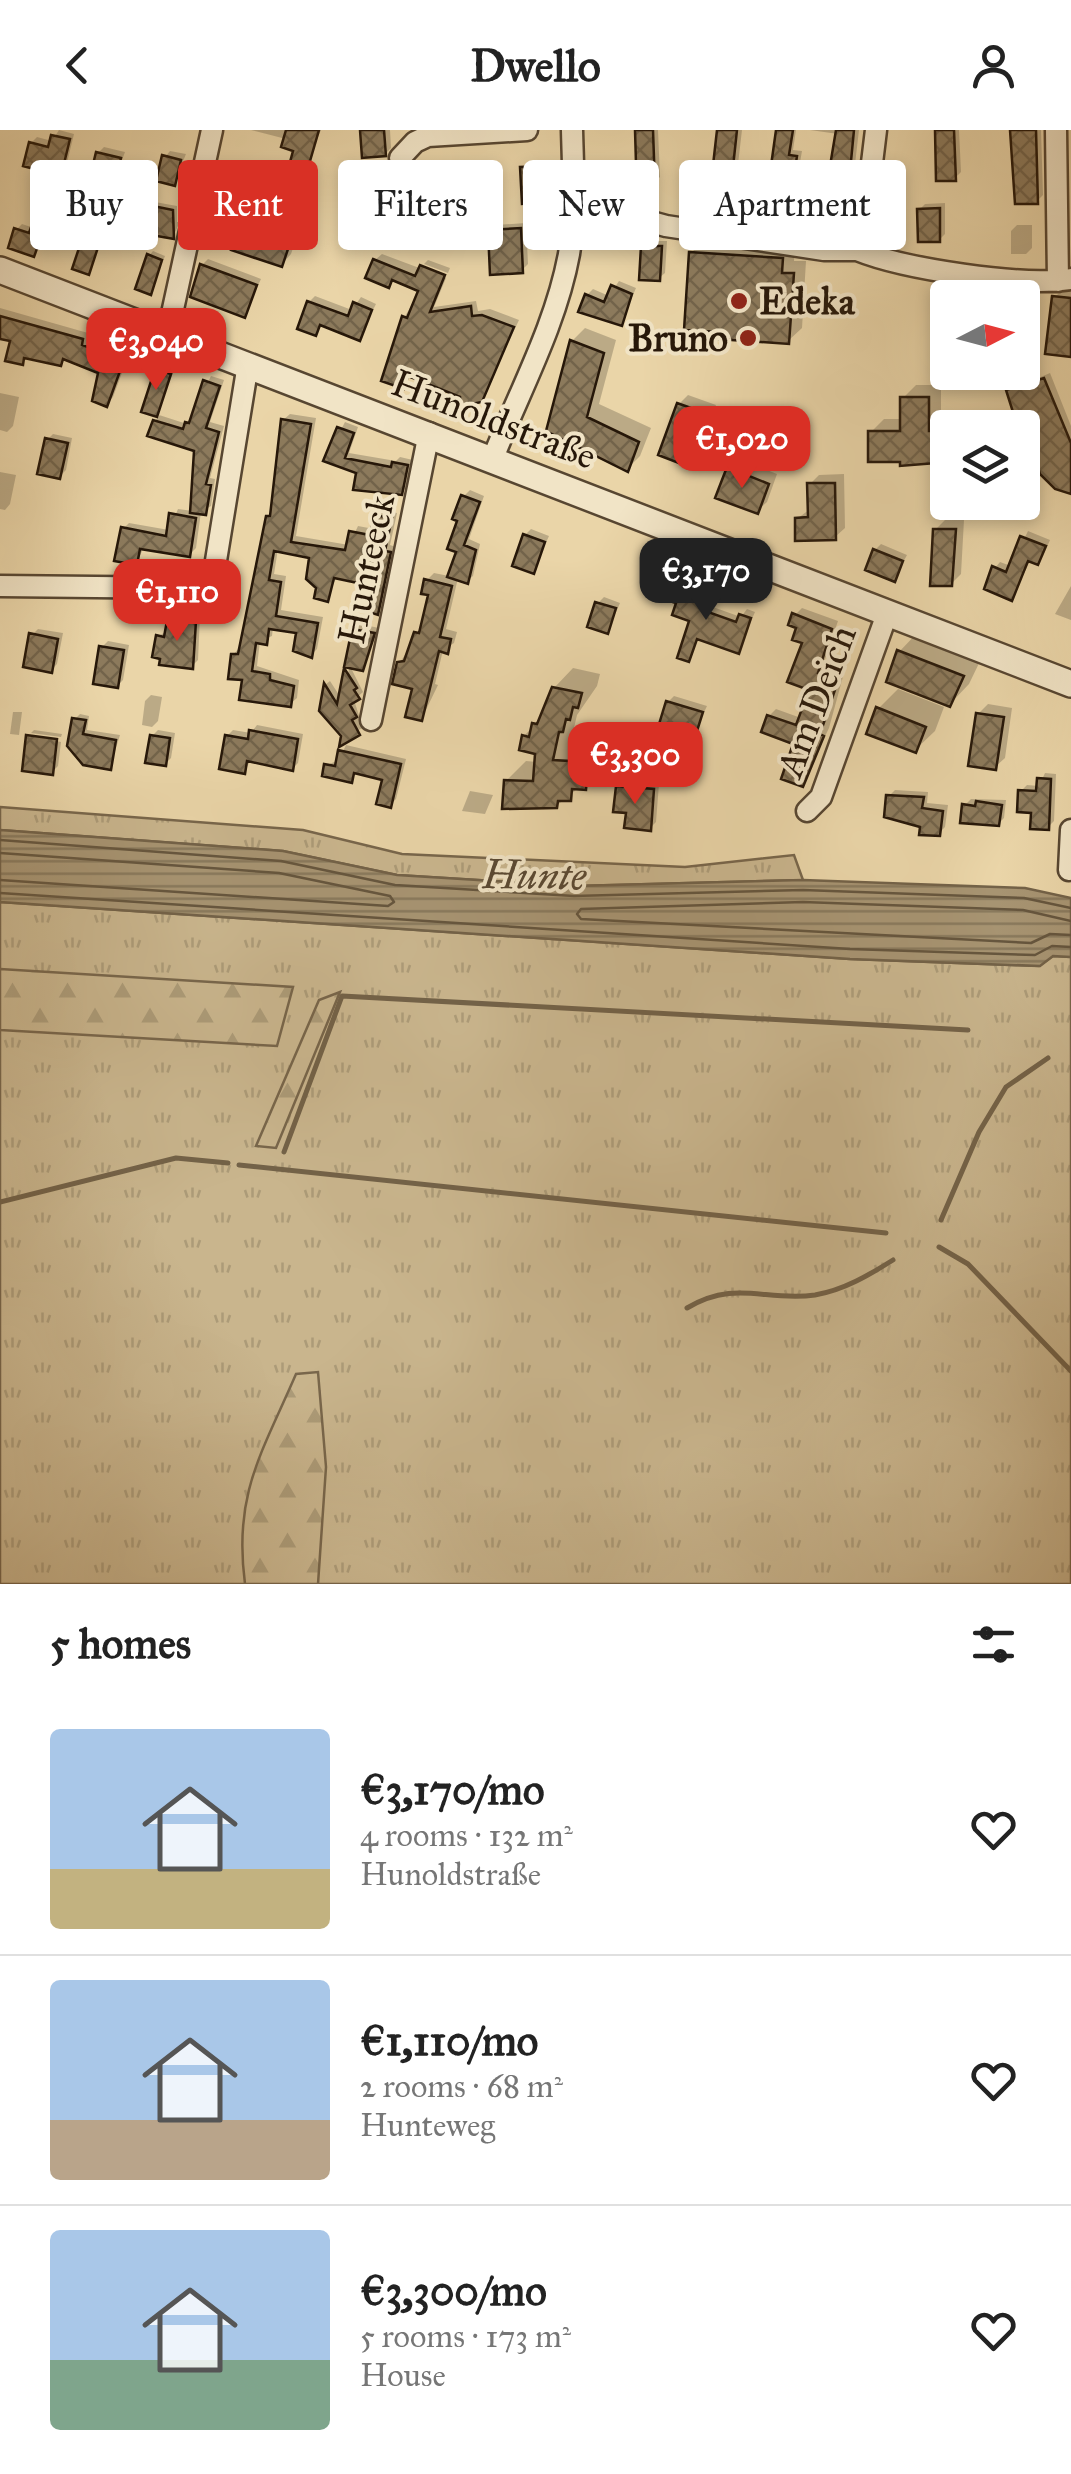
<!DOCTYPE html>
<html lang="en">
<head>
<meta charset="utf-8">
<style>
  :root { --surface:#fff; --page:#f6f6f6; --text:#222; --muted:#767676; --line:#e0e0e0; --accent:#d93025 }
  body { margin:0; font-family:"IM FELL Great Primer",serif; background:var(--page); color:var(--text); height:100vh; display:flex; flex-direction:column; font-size:38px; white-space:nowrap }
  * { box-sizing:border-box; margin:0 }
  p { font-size:32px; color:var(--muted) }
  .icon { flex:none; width:55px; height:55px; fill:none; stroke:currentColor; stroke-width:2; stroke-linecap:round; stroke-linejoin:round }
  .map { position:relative; height:1454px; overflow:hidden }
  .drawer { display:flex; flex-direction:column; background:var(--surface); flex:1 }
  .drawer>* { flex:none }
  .top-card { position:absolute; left:30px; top:30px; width:1012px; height:90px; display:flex; gap:20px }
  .needle { width:65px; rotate:84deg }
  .controls { position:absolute; left:930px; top:150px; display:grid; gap:20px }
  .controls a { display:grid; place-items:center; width:110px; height:110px; border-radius:10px; background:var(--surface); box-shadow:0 5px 15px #0003; font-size:50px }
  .price { position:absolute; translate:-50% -85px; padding:0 22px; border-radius:20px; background:var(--accent); color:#fff; font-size:32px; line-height:65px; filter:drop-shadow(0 2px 5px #0008) }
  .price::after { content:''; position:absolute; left:50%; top:60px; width:30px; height:22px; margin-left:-15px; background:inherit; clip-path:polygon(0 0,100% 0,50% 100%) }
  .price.current { background:#222; color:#fff }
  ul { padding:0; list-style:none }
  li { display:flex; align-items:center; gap:30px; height:250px; padding:0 50px }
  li+li { border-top:2px solid var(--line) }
  li span { display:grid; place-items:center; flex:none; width:280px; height:200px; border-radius:10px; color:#555 }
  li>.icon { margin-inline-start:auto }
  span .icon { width:120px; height:120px; fill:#fffc; stroke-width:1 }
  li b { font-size:42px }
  h2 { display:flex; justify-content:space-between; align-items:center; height:120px; padding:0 50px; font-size:42px }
  .chip { padding:0 35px; border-radius:10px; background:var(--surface); box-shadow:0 5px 15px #0003; font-size:35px; line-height:90px }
  .chip.current { background:var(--accent); color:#fff }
  header { display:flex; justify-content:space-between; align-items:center; height:130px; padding:0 50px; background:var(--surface); font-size:45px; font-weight:800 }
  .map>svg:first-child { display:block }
  .grass { fill:url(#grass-tufts); stroke:#78664b; stroke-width:2.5 }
  .forest { fill:url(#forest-firs); stroke:#78664b; stroke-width:2.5 }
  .water { fill:url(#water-rules); stroke:#736248; stroke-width:2.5 }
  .shadow { fill:#0003 }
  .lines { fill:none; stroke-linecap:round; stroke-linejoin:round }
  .shore { stroke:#66563e; stroke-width:2.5 }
  .stream { stroke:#736248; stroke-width:5 }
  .building { fill:url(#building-cross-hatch); stroke:#261709; stroke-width:2.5 }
  .minor-casing { stroke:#574631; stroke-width:25 }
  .tertiary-casing { stroke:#574631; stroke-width:30 }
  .minor { stroke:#f1e4c6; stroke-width:20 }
  .tertiary { stroke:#f1e4c6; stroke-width:25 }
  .poi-dot { fill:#8f2418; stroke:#f1e4c6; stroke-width:4 }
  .labels { text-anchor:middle; stroke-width:8; stroke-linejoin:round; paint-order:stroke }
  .poi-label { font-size:38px; font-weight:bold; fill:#261709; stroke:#f1e4c6; text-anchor:start }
  .street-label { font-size:38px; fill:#261709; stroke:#f1e4c6 }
  .water-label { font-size:40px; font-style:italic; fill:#5a4933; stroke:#f1e4c6 }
</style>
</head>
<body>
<header><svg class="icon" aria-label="back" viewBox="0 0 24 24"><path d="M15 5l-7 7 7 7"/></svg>Dwello<svg class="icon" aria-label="person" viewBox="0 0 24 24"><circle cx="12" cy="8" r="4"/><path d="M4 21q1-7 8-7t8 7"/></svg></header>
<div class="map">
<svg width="1071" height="1454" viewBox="0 0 1071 1454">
  <defs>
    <pattern id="grass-tufts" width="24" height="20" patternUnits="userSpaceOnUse" patternTransform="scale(2.5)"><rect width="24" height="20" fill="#c9b58d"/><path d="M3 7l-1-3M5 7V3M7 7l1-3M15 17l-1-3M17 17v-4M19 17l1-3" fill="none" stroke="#ac9b78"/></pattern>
    <pattern id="forest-firs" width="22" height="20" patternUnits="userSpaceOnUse" patternTransform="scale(2.5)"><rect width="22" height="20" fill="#c9b58d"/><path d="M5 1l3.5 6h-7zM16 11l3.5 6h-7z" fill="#ac9b78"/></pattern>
    <pattern id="water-rules" width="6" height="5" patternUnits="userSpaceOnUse" patternTransform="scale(2.5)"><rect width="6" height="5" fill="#a79472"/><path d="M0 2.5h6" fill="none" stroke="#88785c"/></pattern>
    <pattern id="building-cross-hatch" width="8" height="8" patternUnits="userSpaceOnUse" patternTransform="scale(2.5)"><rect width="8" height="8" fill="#8c7a5c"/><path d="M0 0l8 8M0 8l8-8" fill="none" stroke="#72634a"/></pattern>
  </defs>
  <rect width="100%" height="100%" fill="#ead5a8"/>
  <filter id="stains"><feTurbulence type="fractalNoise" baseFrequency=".002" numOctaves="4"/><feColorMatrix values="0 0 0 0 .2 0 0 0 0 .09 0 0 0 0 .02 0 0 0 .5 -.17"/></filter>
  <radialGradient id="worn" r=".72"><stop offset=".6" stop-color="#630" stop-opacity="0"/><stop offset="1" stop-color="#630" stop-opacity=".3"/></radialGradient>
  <path class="grass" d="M0 677 303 700 402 724 685 737 794 725 803 750 575 756 397 745 283 721 0 700Z
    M0 772 850 829 1039 836 1053 826 1071 827V1454H0Z"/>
  <path class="forest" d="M0 839 293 857 277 916 0 900Z
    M340 862 276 1018 256 1016 319 870Z
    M318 1242 326 1337 318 1454H245C233 1364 262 1323 296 1244Z"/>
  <path class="water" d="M0 700 283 721 397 745 575 756 803 750 1025 758 1071 768V827L1053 826 1040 836 850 829 0 772Z"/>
  <path class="shadow" d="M59 0 74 4 66 37 60 43 31 13 37 7 52 11Z
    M251 0H321L309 28 286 9Z
    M363 0H390L391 18 385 24Z
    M637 0H658L660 47 654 53 618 36 624 30H638Z
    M718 0H742L735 60 843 73 840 98 834 103 709 86Z
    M777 0H796L793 20 802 21 799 38 793 44Z
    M810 0H859L854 43 848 49 838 4Z
    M937 0H959L961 42 955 48Z
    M1013 0H1041L1043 65 1037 71Z
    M104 17 125 22 113 55 98 23Z
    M170 21 186 24 174 53 165 27Z
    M550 31 552 64 546 70 523 38 529 32Z
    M491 32 493 68 487 74 464 39 470 33Z
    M361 48 393 58 379 90 355 54Z
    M440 52 442 85 436 91 414 59 420 53Z
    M82 62 95 66 92 79 99 81 94 98 105 102 89 142 85 83 76 68Z
    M259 68 305 83 291 124 282 134 249 77Z
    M155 72 177 76V92H180L173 106 150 77Z
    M945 73V104L939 110 919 80 925 74Z
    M44 79 52 81 33 124 16 100 22 94 34 98Z
    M526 93 528 134 522 140 490 100 496 95Z
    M1017 95H1032V118L1026 124H1011V101Z
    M704 110 795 116 794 131H806L802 198 788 211 691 123Z
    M649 111H667L665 143 659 148 643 117Z
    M153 121 165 126 150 162 149 126Z
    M382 124 446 148 434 177 476 171 478 181 490 179 519 190 481 270 411 245 403 256 404 188 421 159 394 149 388 155 375 130Z
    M208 129 261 149 244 185 202 135Z
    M428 130 450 138 448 143 424 134Z
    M619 151 636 158 621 193 587 165 593 159 609 166Z
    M1061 161 1071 162V225L1055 167Z
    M315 166 352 180 361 167 376 174 359 208 323 193 316 203 309 172Z
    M0 178 88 203 87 208 129 224 113 267 106 274 101 241 66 228 60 234 27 227 22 232 13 209 0 206Z
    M585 198 616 210 599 274 651 298 640 326 627 339 549 300 572 211Z
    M163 234 175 238 156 284 187 294 211 246 224 250 210 292 224 296 210 348 215 349 211 376 201 382 196 418 190 424 144 417 137 432 123 399 129 393 169 400 178 379 193 381 197 320 155 291 160 285 144 280Z
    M1050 243 1071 296V361L1022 298 1008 261Z
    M916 255H941V289H964V298H948V330L871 302 884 289H903V268Z
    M0 263 19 267 13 296 7 302 0 300Z
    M688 265 716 275 708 296 721 300 717 310 708 319 700 317 689 334 679 274Z
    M290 284 316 288 296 406 349 415 358 396 374 399 382 380 397 383 390 415 396 417 384 476 378 482 370 453 337 446 327 469 312 426 278 419 274 444 286 446 281 480 323 487 317 519 311 525 299 501 273 497 272 506 260 511 257 536 299 550 297 568 290 574 244 548 233 525 239 518 273 383 283 290Z
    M345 292 358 297 349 323 396 331 400 327 413 330 407 357 401 363 326 329Z
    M53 304 72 308 66 340 60 346 47 310Z
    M739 329 777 344 767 372 757 381 729 339Z
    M0 342 16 345 10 374 5 380 0 379Z
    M844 344 845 398 835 407 797 389 810 379V354L819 345Z
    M470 360 484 366 469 409 480 414 473 446 467 451 458 448 446 499 457 502 454 513 443 520 435 554 438 555 422 588 414 557 399 534 423 497 431 463 427 450 434 443 449 446 459 420 464 366Z
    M945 390H964L961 444 951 454 935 400Z
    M531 399 549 406 533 441 525 405Z
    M1028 401 1050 410 1043 426 1038 432 1031 429 1012 468 995 438 1000 432 1011 436Z
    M881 414 907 425 894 449 875 420Z
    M683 448 710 457 706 469 710 476 741 487 747 479 755 482 738 521 699 507 688 529 693 490 679 472 677 454Z
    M1071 456V490L1055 484Z
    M604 467 620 473 608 501 598 473Z
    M802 478 838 491 823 535 844 543 829 598 802 654 797 613 769 586 776 579 801 588 812 558 805 512 795 485Z
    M176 480 200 485 198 530 192 536 158 506 168 501Z
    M360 494 379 498 363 538 354 500Z
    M38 499 63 503 57 534 51 540 32 505Z
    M918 502 982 527 969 554 950 574 899 522Z
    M108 511 129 515 123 550 117 556 102 517Z
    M350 536 363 562 354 570 363 598 344 606 321 580 326 554 330 551 341 568Z
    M573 538 600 544 597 556 577 585 571 611 606 613 605 637 556 676 506 651 526 631 537 632 538 622 524 606 543 586 554 558Z
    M898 559 944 577 935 601 915 620 878 579Z
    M151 565 162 567 158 591 152 597 142 595 145 571Z
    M674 566 707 576 696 599 684 595 677 605 668 572Z
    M988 574 1012 578 1005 628 995 637 978 584Z
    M13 582H22L19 605 10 604Z
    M80 584 89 586 87 600 120 605 110 637 84 632 75 589Z
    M257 595 303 604 298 633 292 639 251 629 245 641 227 606 233 600 251 603Z
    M34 600 62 604 61 607 31 603Z
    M158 600 175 603 171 628 165 634 152 606Z
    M30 605 61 612 58 636 52 642Z
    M346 615 406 629 396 669 390 675 385 648 357 642 351 650 327 635 339 630Z
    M1045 643 1056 644 1054 691 1048 697 1021 661 1027 655 1039 656Z
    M624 651 659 654 656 692 650 698 628 680 618 657Z
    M895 660 928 662 927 673 948 675 945 697 939 703 923 695 889 666Z
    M470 661 493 665 485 684 462 681Z
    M971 669 1006 670 1004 688 998 694 965 675Z"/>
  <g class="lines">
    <path class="shore" d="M0 710 281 731 395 755 574 766 803 760 1024 768 1071 778
      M0 723 279 743 390 766 394 772 388 776 0 750
      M0 763 850 819 1035 825 1052 816 1071 817
      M1071 791 1023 780 803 772 581 779 577 784 581 789 1031 813 1050 804 1071 805"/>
    <path class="stream" d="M284 1022 342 866 968 900
      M239 1035 886 1103
      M0 1072 176 1028 228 1033
      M941 1090 979 1002 1006 957 1048 928
      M939 1117 968 1134 1071 1241
      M687 1178C736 1149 765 1172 815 1165 844 1160 869 1145 893 1130"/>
  </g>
  <path class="building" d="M286 0H319L310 31 290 32 293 21 281 17Z
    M360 0H384L386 26 362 28Z
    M635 0H653L655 56 616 52V35L636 34Z
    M717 0H737L730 65 838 79 834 106 707 88Z
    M776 0H793L789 25 797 26 794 46 770 43Z
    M836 0H854L849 52 828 48Z
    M935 0H954L956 51H936Z
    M1010 0H1036L1038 74H1015Z
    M51 5 70 9 61 46 23 36 29 12 48 17Z
    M96 22 121 28 114 58 89 51Z
    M162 25 181 30 175 56 156 51Z
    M545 36 547 72 522 74 520 37Z
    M486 37 488 76 464 78 462 38Z
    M352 52 389 64 380 93 343 82Z
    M435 57 437 93 414 95 412 58Z
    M74 67 91 71 87 85 95 87 90 104 101 108 89 145 72 139 83 106 77 105 82 85 70 82Z
    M148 75 173 80 174 109 140 103Z
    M247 76 297 92 282 137 231 120Z
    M940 78V112H918L917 79Z
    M36 83 48 87 34 127 8 118 14 98 29 103Z
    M521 98 523 143 490 145 488 100Z
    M641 116H662L660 151 639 150Z
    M689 122 783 128 782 143H794L789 214 718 209 719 202 684 200Z
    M147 124 162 130 151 165 135 159Z
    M373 129 415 146 420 135 445 145 430 182 471 176 472 186 482 185 514 197 482 272 461 276 460 267 408 246 404 259 381 251 402 186 407 188 418 161 392 150 389 158 365 148Z
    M200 134 257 155 245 188 190 167Z
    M611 155 632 164 622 196 578 182 585 164 604 172Z
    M1052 166 1071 168V227L1045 224Z
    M307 171 348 186 353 172 372 180 360 211 320 195 316 206 297 199Z
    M0 186 83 209 82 215 124 230 107 277 92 271 98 243 63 229 61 236 24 228 23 235 5 231 10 211 0 209Z
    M570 210 604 223 587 287 639 312 628 342 546 301Z
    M155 239 171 244 157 287 141 282Z
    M1044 248 1071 313V364L1055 359 1040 344 1035 327 1022 331V298H1018L1006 260Z
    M203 250 220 256 206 298 219 302 206 354 211 355 206 385 190 383 194 321 147 306 153 290 183 299 185 292 189 293Z
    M900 267H929V301H948V332L900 336V332H868V301H900Z
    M677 273 708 284 701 305 713 309 709 322 696 318 689 337 658 325Z
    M281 289 311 294 291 412 345 420 349 401 370 405 374 385 392 388 385 421 391 422 378 485 362 480 367 455 334 448 328 472 314 468 316 458 306 449 309 428 274 421 269 450 281 452 276 486 318 493 312 528 293 521 296 503 269 499 267 515 256 513 252 541 270 544V550L294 556 291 577 239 570 242 550 228 549 231 524H238L266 386H270Z
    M337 297 354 303 345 328 391 337 392 332 408 335 402 365 353 360 356 343 323 331Z
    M45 308 68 313 60 349 37 344Z
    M727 337 769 354 758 384 715 368Z
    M807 353H835L836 410 795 411V388L808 387Z
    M461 365 480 372 464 415 476 420 468 454 447 447 456 422 447 419 457 391 452 389Z
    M169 383 196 388 190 427 140 419 137 435 114 431 121 397 166 406Z
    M933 399H956L952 456H930Z
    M523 404 545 412 534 444 512 436Z
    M1020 406 1046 416 1038 435 1028 431 1012 471 984 459 992 436 1006 442Z
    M873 419 903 431 895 452 865 440Z
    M424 449 452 456 440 507 451 509 448 524 439 521 422 591 405 587 412 559 392 554 397 532 404 531 414 502 419 503 428 465 421 464Z
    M675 452 706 463 701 476 705 481 736 492 739 484 751 488 739 524 697 509 689 532 677 528 689 491 672 485 676 473 669 471Z
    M595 472 616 478 608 504 587 497Z
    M792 483 832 499 818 543 838 551 820 604 824 606 803 657 781 649 793 614 761 602 767 585 796 595 809 560 787 552 802 513 792 510 796 498 788 495Z
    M168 485 196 491 193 539 159 535 160 529 152 527 156 505 164 507Z
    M352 499 375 503 363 541 344 537Z
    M29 503 58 509 52 543 23 537Z
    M99 516 124 520 118 558 93 554Z
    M897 520 964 546 950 577 886 552Z
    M344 538 357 558 354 560 360 569 350 575 357 587 352 590 360 605 339 617 341 606 319 581 324 553 337 574Z
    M552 557 582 563 578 578 573 577 570 590 566 589 563 602H559L553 630 588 632 586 660 572 659 571 671H558L557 678 502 679 504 650 533 651 535 624 519 620 522 605 529 607 532 593 537 594Z
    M666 571 703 582 697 601 681 596 677 607 657 601Z
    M876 577 926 597 916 623 866 604Z
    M976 583 1004 587 996 640 968 636Z
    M72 588 86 590 83 604 116 610 111 640 83 635 67 616Z
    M249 600 298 609 293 641 247 631 245 644 219 639 225 605 248 609Z
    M26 605 57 609 53 645 22 641Z
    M150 605 170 608 166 636 145 633Z
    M338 620 401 634 391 678 376 674 382 650 354 643 352 653 322 646 324 634 335 636Z
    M1037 648 1051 649 1049 700 1030 699 1031 683 1017 682 1018 660 1036 661Z
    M616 656 654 659 651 701 624 698 626 683 613 682Z
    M886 665 924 667 922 678 943 681 940 706 919 705 920 697 884 687Z
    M976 671 1002 675 999 696 960 693 962 674 975 676Z"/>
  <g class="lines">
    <defs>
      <path id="minor" d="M1056 0 1058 151
        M400 28 415 12 428 6 527 0
        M573 80 611 81 666 96 824 120H857L863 107 876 0
        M857 120C904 139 1022 157 1071 149
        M168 202 212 0
        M493 328C519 262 556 195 569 124 576 84 573 41 572 0
        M0 456 190 458 213 449 248 234
        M371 590 429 303
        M807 681 821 667 887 484
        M1069 740 1071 700"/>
      <path id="tertiary" d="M0 140 1071 554"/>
    </defs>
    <use href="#minor" class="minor-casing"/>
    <use href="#tertiary" class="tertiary-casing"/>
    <use href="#minor" class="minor"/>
    <use href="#tertiary" class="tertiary"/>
  </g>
  <g class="poi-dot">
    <circle cx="739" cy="171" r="10"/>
    <circle cx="748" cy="208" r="10"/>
  </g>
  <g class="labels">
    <g class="poi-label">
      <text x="759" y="184">Edeka</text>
      <text x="728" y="221" text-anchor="end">Bruno</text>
    </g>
    <g class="street-label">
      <text transform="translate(494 289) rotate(21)" y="13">Hunoldstraße</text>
      <text transform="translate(366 439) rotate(-78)" y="13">Hunteeck</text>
      <text transform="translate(816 571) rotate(-69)" y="13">Am Deich</text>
    </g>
    <g class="water-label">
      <text transform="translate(534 745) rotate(1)" y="14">Hunte</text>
    </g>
  </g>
  <rect width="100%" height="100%" filter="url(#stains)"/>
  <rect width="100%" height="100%" fill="url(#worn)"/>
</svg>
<div class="controls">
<a><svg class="needle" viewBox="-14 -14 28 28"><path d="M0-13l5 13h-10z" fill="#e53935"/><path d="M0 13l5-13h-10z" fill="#767676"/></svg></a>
<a><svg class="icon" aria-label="layers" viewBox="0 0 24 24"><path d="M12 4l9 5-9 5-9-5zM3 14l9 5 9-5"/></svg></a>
</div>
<b class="price" style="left:156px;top:263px">€3,040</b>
<b class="price" style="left:742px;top:361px">€1,020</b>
<b class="price current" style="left:706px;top:493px">€3,170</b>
<b class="price" style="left:177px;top:514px">€1,110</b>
<b class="price" style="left:635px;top:677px">€3,300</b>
<div class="top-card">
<a class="chip">Buy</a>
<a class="chip current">Rent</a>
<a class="chip">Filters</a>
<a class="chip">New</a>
<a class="chip">Apartment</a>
</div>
</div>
<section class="drawer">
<h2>5 homes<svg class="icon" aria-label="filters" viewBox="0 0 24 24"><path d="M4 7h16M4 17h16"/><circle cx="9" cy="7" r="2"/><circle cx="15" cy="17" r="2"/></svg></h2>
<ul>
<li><span style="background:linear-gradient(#a9c7e8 70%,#c2b280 0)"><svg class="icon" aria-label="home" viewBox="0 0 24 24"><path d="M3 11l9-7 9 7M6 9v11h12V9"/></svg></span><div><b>€3,170/mo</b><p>4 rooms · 132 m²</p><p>Hunoldstraße</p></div><svg class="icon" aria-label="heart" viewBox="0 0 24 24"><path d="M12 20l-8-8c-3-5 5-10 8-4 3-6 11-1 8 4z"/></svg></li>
<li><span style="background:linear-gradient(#a9c7e8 70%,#b9a48a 0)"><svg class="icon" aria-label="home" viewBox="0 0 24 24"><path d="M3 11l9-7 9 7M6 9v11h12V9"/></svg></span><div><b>€1,110/mo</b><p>2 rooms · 68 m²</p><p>Hunteweg</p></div><svg class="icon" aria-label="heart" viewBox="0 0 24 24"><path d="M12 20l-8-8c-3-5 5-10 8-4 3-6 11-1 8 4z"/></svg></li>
<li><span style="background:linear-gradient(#a9c7e8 65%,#7fa58c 0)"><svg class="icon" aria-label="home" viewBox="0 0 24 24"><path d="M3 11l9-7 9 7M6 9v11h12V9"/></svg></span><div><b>€3,300/mo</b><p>5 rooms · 173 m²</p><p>House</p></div><svg class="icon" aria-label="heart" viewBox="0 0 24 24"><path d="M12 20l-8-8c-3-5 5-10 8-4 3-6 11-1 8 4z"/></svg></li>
</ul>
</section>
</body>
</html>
